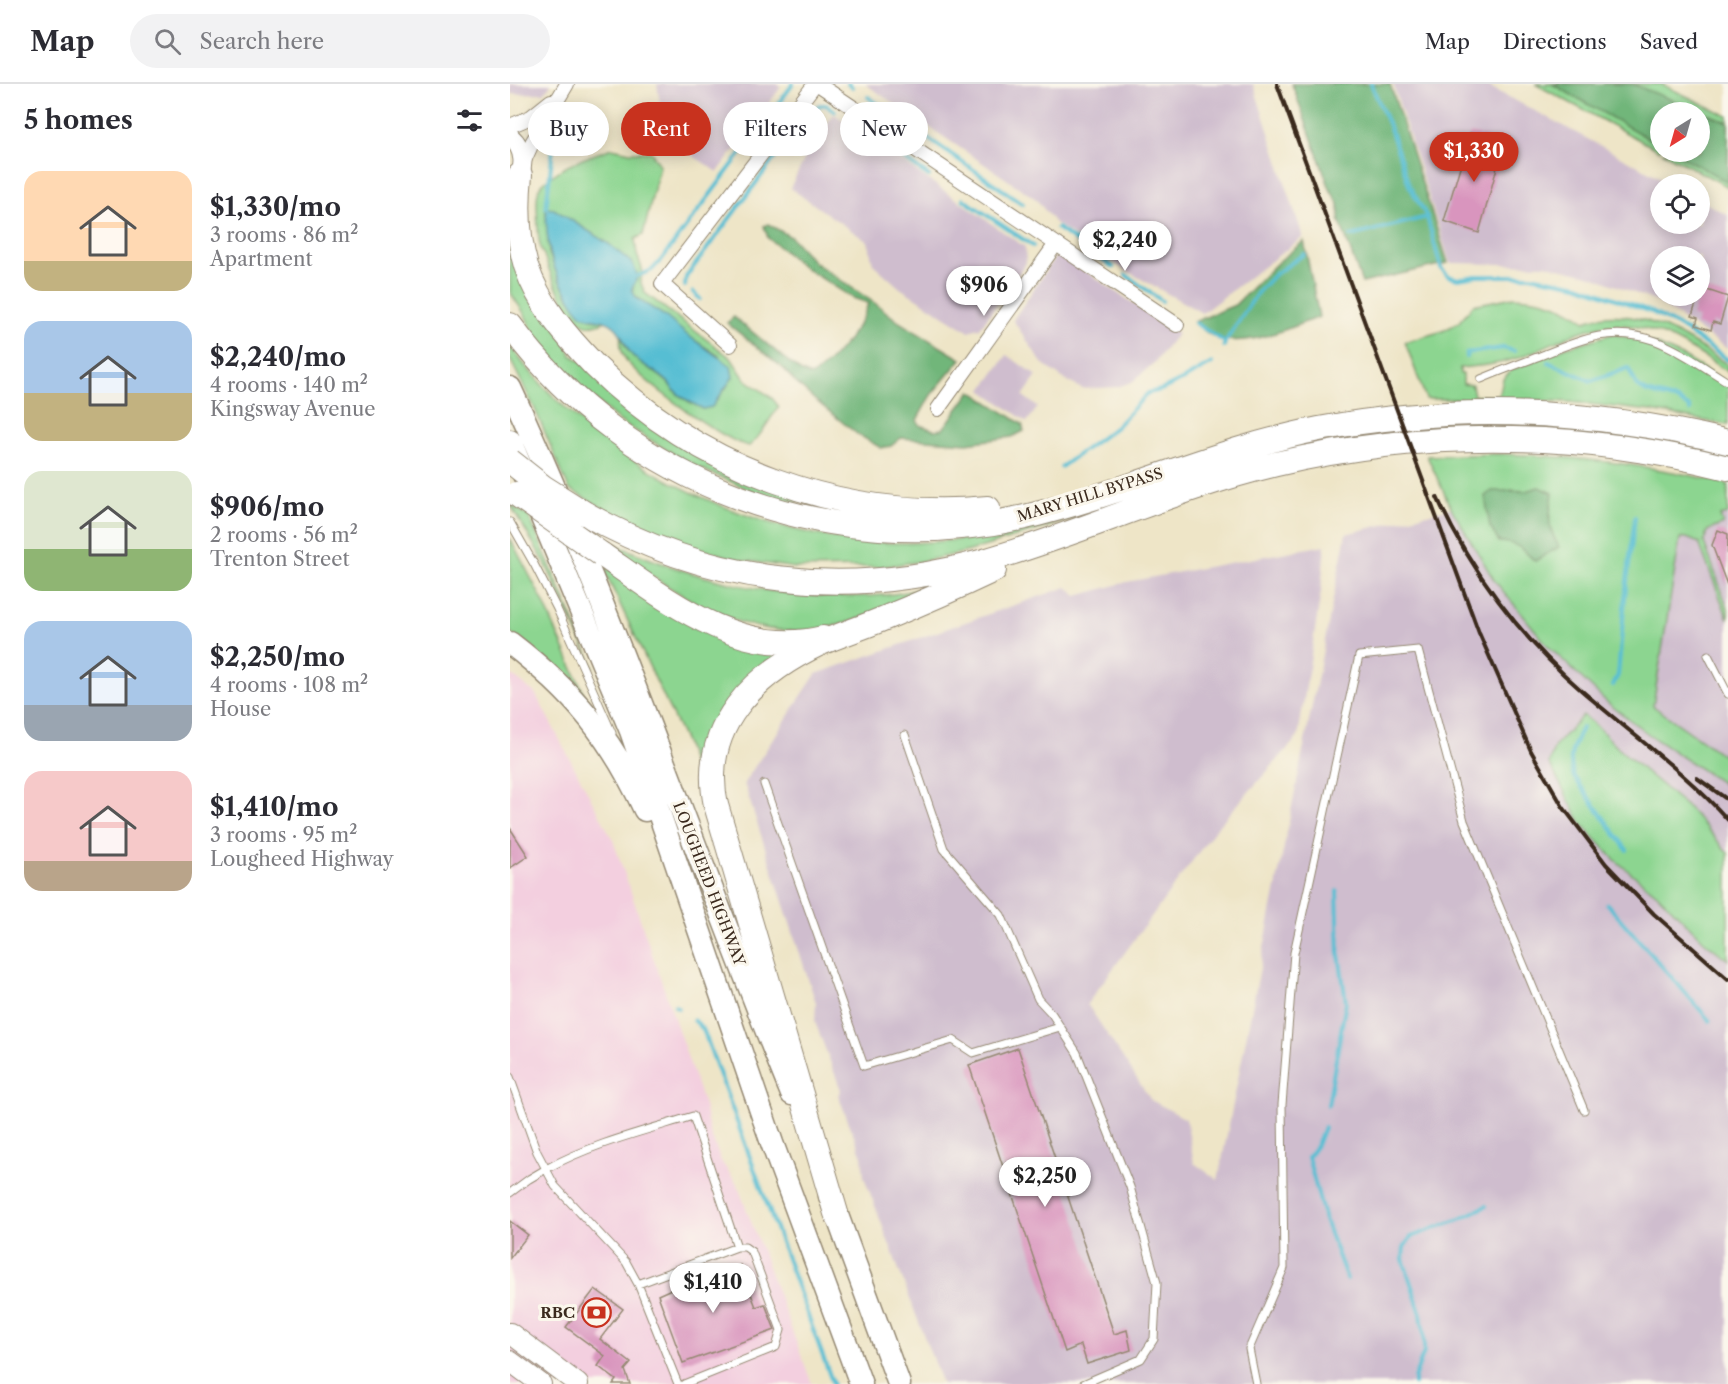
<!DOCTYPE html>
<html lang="en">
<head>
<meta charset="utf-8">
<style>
  :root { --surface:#fff; --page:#f2f2f3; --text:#2b2b33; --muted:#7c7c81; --line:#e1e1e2; --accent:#c8321e }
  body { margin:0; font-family:"Libre Caslon Text",serif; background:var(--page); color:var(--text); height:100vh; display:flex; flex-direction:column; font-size:22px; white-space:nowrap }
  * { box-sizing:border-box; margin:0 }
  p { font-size:20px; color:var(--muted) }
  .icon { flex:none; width:33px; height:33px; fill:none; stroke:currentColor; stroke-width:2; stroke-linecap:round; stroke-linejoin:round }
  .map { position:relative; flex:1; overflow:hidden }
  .side { display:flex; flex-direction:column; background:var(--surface); width:510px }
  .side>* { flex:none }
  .guide { position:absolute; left:18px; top:18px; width:570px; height:54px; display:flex; gap:12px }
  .needle { width:39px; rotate:217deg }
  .controls { position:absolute; left:1140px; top:18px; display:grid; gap:12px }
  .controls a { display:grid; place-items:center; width:60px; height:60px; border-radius:50%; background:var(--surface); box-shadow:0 3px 15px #0003; font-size:30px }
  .price { position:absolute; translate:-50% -51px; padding:0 14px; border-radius:21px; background:#fff; color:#222; font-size:20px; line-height:39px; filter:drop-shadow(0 2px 3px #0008) }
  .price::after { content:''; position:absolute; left:50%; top:36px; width:18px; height:14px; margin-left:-9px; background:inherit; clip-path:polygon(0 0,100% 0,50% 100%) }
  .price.selected { background:var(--accent); color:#fff }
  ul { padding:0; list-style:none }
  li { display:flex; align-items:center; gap:18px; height:150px; padding:0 24px }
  li span { display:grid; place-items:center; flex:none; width:168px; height:120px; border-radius:18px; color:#555 }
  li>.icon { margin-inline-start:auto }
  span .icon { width:72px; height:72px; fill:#fffc; stroke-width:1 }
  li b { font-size:26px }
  h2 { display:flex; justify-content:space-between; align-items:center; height:72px; padding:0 24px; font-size:26px }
  .chip { padding:0 21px; border-radius:27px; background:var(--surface); box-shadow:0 3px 15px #0003; font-size:21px; line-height:54px }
  .chip.selected { background:var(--accent); color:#fff }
  header { display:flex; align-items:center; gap:36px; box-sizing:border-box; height:84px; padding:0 30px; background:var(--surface); border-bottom:2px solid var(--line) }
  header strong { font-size:28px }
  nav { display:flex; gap:33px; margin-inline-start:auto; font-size:21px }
  .search { width:420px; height:54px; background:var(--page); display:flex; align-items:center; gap:15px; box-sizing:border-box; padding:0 21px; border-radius:33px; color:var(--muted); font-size:22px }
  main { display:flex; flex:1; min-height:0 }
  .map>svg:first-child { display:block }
  .built { fill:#f3cfdf }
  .industrial { fill:#cfbdce; fill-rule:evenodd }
  .green { fill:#8cd590; stroke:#648057; stroke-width:1.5; fill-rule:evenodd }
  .forest { fill:#71b67a; stroke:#56704c; stroke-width:1.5 }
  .water { fill:#56bed3; stroke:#487478; stroke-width:1.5 }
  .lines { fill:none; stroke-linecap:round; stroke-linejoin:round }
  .stream { stroke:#56bed3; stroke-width:4 }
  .building { fill:#d995be }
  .service-casing { stroke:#948872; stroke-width:9 }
  .minor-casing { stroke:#948872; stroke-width:16 }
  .tertiary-casing { stroke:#948872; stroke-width:20 }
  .secondary-casing { stroke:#948872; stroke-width:22 }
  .primary-casing { stroke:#948872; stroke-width:25 }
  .trunk-casing { stroke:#948872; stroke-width:26 }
  .service { stroke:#fff; stroke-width:7 }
  .minor { stroke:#fff; stroke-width:14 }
  .tertiary { stroke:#fff; stroke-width:18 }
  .secondary { stroke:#fff; stroke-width:20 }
  .primary { stroke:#fff; stroke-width:22 }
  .trunk { stroke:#fff; stroke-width:24 }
  .rail { stroke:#3b2a1e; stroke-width:4 }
  .trunk-bridge-casing { stroke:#948872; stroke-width:26; stroke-linecap:butt }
  .trunk-bridge { stroke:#fff; stroke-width:24 }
  .labels { text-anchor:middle; stroke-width:6; stroke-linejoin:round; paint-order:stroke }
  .street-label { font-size:15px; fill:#3b2a1e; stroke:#fbf7ec }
  .poi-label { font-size:15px; font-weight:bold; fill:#3b2a1e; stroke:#fbf7ec; text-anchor:end }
</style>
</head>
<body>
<header>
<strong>Map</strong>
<div class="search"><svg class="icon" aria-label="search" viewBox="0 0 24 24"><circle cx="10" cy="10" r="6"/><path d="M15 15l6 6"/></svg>Search here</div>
<nav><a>Map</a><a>Directions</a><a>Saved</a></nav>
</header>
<main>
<section class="side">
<h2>5 homes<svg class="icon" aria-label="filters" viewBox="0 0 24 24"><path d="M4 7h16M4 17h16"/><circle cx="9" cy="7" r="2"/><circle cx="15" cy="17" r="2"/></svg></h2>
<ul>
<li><span style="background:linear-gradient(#ffd9b3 75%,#c2b280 0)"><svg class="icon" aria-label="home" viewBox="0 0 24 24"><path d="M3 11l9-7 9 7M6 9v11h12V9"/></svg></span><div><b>$1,330/mo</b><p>3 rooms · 86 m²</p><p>Apartment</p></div></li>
<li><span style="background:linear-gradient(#a9c7e8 60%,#c2b280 0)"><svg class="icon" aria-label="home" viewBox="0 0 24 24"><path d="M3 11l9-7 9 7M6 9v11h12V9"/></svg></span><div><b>$2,240/mo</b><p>4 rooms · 140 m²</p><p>Kingsway Avenue</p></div></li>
<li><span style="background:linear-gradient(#dfe7d0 65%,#8fb573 0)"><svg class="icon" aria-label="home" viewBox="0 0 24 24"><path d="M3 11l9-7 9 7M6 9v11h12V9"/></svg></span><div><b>$906/mo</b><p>2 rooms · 56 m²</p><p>Trenton Street</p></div></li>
<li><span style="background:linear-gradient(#a9c7e8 70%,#9aa5b1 0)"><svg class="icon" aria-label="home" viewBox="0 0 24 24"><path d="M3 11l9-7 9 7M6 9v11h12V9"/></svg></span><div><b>$2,250/mo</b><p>4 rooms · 108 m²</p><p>House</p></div></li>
<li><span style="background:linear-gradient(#f6c9c9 75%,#b9a48a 0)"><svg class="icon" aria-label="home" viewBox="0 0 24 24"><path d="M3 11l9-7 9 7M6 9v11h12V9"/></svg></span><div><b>$1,410/mo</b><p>3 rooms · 95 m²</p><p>Lougheed Highway</p></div></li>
</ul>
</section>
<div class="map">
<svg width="1218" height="1300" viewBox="0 0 1218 1300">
  <rect width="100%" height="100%" fill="#fbf7ec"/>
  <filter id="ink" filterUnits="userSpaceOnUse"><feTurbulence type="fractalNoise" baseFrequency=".0167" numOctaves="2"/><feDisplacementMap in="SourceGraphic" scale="12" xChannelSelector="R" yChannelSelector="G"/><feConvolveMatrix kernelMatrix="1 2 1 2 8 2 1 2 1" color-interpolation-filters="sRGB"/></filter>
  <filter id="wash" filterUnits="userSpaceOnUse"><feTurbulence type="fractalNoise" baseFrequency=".008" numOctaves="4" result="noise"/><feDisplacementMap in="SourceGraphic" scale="24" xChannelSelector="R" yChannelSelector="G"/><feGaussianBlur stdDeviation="1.35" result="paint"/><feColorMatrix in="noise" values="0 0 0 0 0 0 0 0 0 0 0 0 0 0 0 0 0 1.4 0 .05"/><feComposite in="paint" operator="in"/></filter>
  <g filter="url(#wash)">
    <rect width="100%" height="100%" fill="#eee5c7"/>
    <path class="built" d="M0 590 25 609 103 756 194 1021 199 1046 211 1077 227 1100 302 1300H0Z"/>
    <path class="industrial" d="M0 0H41L34 9 0 10Z
      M147 0H267L271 3 208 88 132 39 150 20Z
      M355 0H743L793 153 692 229 615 186 545 139 526 115Z
      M883 0H973L978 2 1162 100H1150V140H1190V116L1218 131V265L1147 218 1082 192 1037 181 940 179ZM1150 172H1190V212H1150Z
      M324 30 515 163 516 179 470 244 458 247 390 204 363 180 358 158 280 104 300 64Z
      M548 169 668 249 645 278 622 298 607 303 572 305 555 296 532 279 503 236Z
      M497 271 527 292 513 312 528 323 517 338 472 306Z
      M1218 416V675L1143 622 1175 422Z
      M941 424 984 496 1038 562 1187 682 1218 703V1300H432L354 1093 352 1072 328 1011 331 1006 305 938 306 919 234 699 306 590 557 503 567 512 617 498 815 461 811 508 788 653 708 742 577 920 641 1016 676 1035 684 1079 708 1096 836 450Z"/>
    <path class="green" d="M1025 0H1151L1218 32V103L1152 68H1190V28H1150V67Z
      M102 64 120 68H141L150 81 133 151 125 155 127 171 132 184 131 199 135 209 221 274 235 295 262 314 269 323C259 334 251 354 239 362 213 357 139 301 120 281 112 272 109 262 111 251 118 277 139 281 156 297 160 300 159 300 162 304 170 314 183 320 193 325L209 313 217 302 209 272 176 251 155 232 137 222 122 209 124 197 99 160 62 137 36 124 39 169 49 196 59 214 80 235 96 237C91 239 80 244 74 240 56 230 41 192 35 174 34 169 30 166 30 161 27 149 28 137 27 125 27 117 26 105 33 99 53 81 76 73 102 64Z
      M0 134 61 271 288 414 287 419 240 406 178 379 111 338 58 293 27 256 14 229 0 208Z
      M1004 213C1031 214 1053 220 1075 237 1125 217 1178 255 1218 281V288C1187 268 1148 241 1109 241 1075 240 1044 260 1013 272 992 280 972 282 950 284V290H953V300L962 301 964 312H987L990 308 993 295 1002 286 1054 264 1102 250 1143 259 1174 273 1218 300V341L1141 327 1060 318 1003 315H916L895 258 933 247 949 238 963 221Z
      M0 262C79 372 229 449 362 458 402 461 441 457 480 452L483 449 531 442 575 431 460 467 414 477 369 483 285 484 232 476 174 461 119 439 59 405 24 323 0 275Z
      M989 370C1067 372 1142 381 1218 400V430L1210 432 1213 440 1197 447 1194 458 1218 525V535L1189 459 1177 454H1170L1143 622 1218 675V703L1145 655 1099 620 1038 562 984 496 941 424 917 372ZM1029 403 1043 409 1039 433 1040 447 1025 477 1009 462 1002 458 1000 406 1016 407Z
      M0 420 19 432 84 585 35 479Z
      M90 453C178 496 277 519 375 511 395 509 415 504 434 501 401 513 365 531 332 540 231 568 166 504 86 456Z
      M0 454 33 517 77 617 0 548Z
      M92 482 272 569 197 657C193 667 188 677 190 688L186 691 175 658Z
      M1073 631 1090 645 1109 665 1181 726 1218 769V876L1194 857 1147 810 1105 776 1071 739 1039 679 1045 662Z"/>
    <path class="forest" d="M782 0H880L938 179 852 199 829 135V121L820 105Z
      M1042 0H1122L1218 38V98L1163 68H1190V28H1150V61Z
      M258 140 281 153 304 178 366 220 389 238 451 275 421 311 407 336 409 341 424 346 433 345 461 307 512 340 514 347 502 353 457 359 391 354 381 362 371 364 347 350 305 316 285 298 274 285 217 239 224 233 290 287 301 292C322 279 352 243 358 219L343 214 295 184 258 154 254 142Z
      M794 157 809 233C777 244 732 268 699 250 694 247 689 242 684 238L725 221 767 179Z
      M1029 403 1043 409C1039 434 1036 440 1049 463L1025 477C1013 466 1007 458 989 458L980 443 975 412 982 407H1016Z"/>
    <path class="water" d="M36 124 44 125 99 160 122 179 128 192 122 205 126 214 155 232 176 250 221 282 223 293 202 323 193 325C183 320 171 314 163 305 161 303 160 300 158 298 147 287 132 282 121 270 114 261 113 250 105 243 95 233 82 238 71 230 66 225 61 217 58 211 40 183 36 157 36 124Z"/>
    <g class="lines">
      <path class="stream" d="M338 0 342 3
        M861 0 880 44 899 101 917 133 931 184 938 192 948 195 966 192H1020L1068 201 1142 228 1172 244 1218 276
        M358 13 513 120
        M347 42 419 92
        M453 115 523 162
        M36 124 46 39
        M547 144 572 161
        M841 152 917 133
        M584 170 603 183
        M616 191 652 217
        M128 192 142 186 152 175 283 0
        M175 202 176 193 284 48 304 25 310 21H316L325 27
        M183 208 190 215
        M685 239 715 258
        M714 262 715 258 748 208 764 191 794 170
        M956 273 957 269 993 264 1004 267
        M1038 278 1081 297 1118 284 1127 302 1137 308 1167 316 1180 324V327
        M551 383 606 343 638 309 651 306 674 295 702 279
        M1103 601 1108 591 1115 513 1125 433
        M1072 644C1063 663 1057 671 1064 693L1117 766
        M1097 820 1200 937
        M165 922 168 924
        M184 936 193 945 323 1300
        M818 1021 836 918 829 870 827 807
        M814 1043 807 1061 798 1073 815 1136 837 1195
        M904 1300V1295L914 1268V1251L911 1230 893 1175 894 1163 901 1153 952 1134 976 1122"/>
    </g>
    <g id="blocks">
      <path class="building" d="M960 49 994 58 969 149 934 137Z
        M1191 204 1218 213 1210 240 1203 238 1201 246 1186 241 1188 234 1182 232Z
        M1208 446 1218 450 1217 501 1202 461Z
        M0 744 18 772 0 784Z
        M508 964 604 1250 617 1246 621 1266 577 1280 571 1261 555 1268 459 981Z
        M0 1137 18 1151 0 1174Z
        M230 1181 246 1223 255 1220 265 1246 173 1279 148 1211 166 1203 173 1195 193 1194Z
        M85 1205 113 1225 90 1255 121 1279 115 1286 120 1300H103L106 1296 88 1282 95 1272 56 1243Z"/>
    </g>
  </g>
  <g filter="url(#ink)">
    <use href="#blocks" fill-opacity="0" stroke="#948872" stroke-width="1.5"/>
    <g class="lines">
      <defs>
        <path id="service" d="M971 295C992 286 1014 278 1035 270 1074 254 1104 242 1146 257 1172 267 1195 284 1218 298
          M0 438 24 480 47 525 102 649
          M1198 571 1218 610
          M395 651 434 765 491 831 528 915 542 930 567 969 620 1103 647 1199 644 1255 631 1275 573 1300
          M254 700 354 982 443 956 463 969 550 943
          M0 993 27 1068 36 1085C81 1060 134 1047 183 1032L227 1163 128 1200
          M0 1109 19 1095 36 1085 45 1102 116 1178 128 1200 168 1300
          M174 1300 266 1263 271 1246 242 1168 235 1163H227
          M746 1300 739 1265 774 1184 772 1021 784 869 849 572 908 566 954 737 1074 1026"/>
        <path id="minor" d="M308 0 667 241
          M0 42 21 33 41 17
          M13 79 23 57 57 0
          M220 261 152 200 305 0
          M428 325 546 160"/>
        <path id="tertiary" d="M0 52C15 65 17 85 3 101"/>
        <path id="secondary" d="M0 1249 68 1300
          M0 1277 31 1300"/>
        <path id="primary" d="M0 304C107 535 186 776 282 1010
          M0 357 121 647 262 1059 351 1300
          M0 559C64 608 101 653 135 726
          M320 1112 389 1300"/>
        <path id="trunk" d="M10 91C7 121 7 152 16 182 29 221 57 253 85 282 189 385 333 438 478 424
          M0 241C117 401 322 477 515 433 615 409 708 365 809 345 945 319 1084 326 1218 358
          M74 429C199 500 335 516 474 477 573 449 666 404 766 380 916 345 1069 347 1218 384
          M91 470C156 515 228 575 313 554
          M326 1129 206 721C189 642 245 590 311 559 332 550 354 543 375 534 412 519 448 503 484 486"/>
      </defs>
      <use href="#service" class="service-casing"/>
      <use href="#minor" class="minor-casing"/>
      <use href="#tertiary" class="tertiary-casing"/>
      <use href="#secondary" class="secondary-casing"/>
      <use href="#primary" class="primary-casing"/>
      <use href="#trunk" class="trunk-casing"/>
      <use href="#service" class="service"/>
      <use href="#minor" class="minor"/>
      <use href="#tertiary" class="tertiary"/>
      <use href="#secondary" class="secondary"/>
      <use href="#primary" class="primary"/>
      <use href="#trunk" class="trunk"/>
      <path class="rail" d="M767 0 969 549 1021 667 1053 723 1096 780 1144 830 1218 895
        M927 413C960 486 1010 553 1071 606 1120 649 1174 687 1218 736
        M1187 694 1218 716"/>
      <defs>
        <path id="trunk-bridge" d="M0 377 33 403 74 429
          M6 410 91 470"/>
      </defs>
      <use href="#trunk-bridge" class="trunk-bridge-casing"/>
      <use href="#trunk-bridge" class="trunk-bridge"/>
    </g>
  </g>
  <defs>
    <symbol id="bank-ring" viewBox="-11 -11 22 22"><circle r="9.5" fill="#fbf7ec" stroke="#c8321e" stroke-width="1.5"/><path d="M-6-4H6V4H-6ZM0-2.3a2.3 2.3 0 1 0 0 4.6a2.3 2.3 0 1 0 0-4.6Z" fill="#c8321e"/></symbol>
  </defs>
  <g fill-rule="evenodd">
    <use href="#bank-ring" x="70" y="1212" width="33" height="33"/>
  </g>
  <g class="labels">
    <g class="street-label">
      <text transform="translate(580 411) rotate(-17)" y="5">MARY HILL BYPASS</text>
      <text transform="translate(199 800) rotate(69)" y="5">LOUGHEED HIGHWAY</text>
    </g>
    <g class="poi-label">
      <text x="65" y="1234">RBC</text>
    </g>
  </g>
</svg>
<div class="controls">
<a><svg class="needle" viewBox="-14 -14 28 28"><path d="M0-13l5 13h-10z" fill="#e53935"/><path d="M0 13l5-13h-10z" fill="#7c7c81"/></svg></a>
<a><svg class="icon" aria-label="locate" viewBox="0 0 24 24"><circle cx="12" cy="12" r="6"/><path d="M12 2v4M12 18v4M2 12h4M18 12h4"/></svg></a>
<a><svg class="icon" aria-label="layers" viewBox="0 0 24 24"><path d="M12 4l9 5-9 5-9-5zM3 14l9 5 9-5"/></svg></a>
</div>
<b class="price selected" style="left:964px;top:99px">$1,330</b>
<b class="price" style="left:615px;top:188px">$2,240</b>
<b class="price" style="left:474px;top:233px">$906</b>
<b class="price" style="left:535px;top:1124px">$2,250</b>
<b class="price" style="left:203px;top:1230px">$1,410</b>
<div class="guide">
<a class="chip">Buy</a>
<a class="chip selected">Rent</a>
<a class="chip">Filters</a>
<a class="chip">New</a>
</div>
</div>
</main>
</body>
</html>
